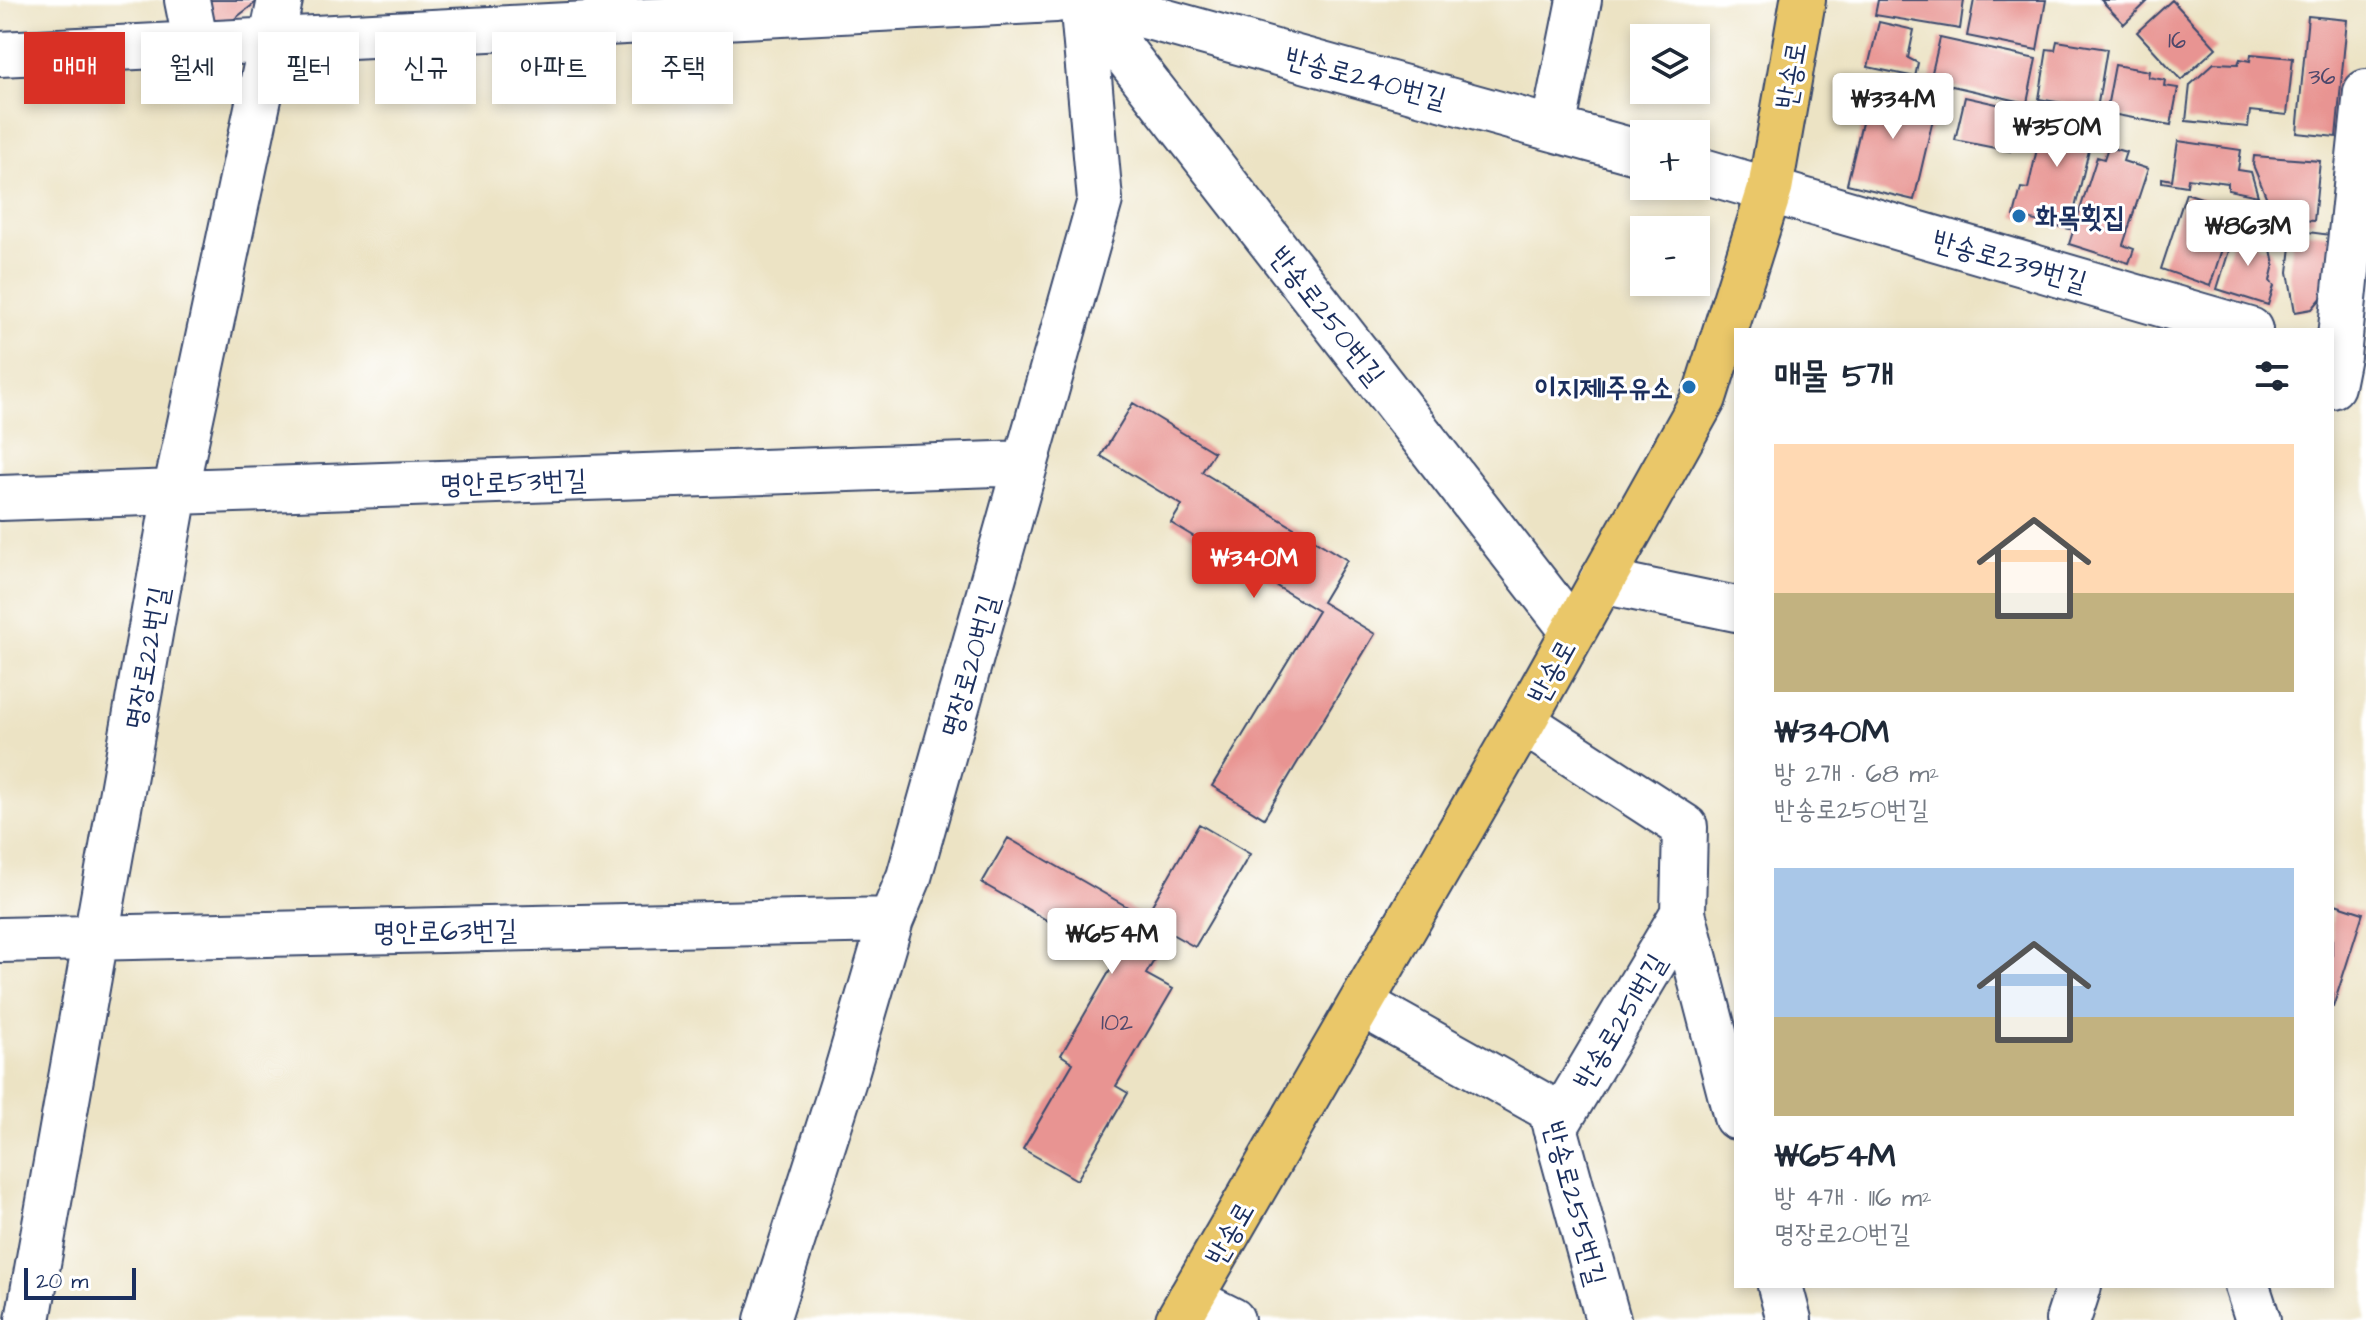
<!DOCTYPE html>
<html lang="ko">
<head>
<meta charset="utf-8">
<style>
  :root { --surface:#fff; --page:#f6f6f7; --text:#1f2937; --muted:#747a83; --accent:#d93025 }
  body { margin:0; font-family:"Architects Daughter","Poor Story",sans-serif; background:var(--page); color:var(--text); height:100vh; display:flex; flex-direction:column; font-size:30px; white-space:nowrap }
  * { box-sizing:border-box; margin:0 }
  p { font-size:26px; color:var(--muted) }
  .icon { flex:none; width:44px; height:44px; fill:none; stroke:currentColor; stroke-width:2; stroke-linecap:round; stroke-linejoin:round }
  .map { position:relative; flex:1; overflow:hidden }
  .side { position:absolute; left:1734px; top:328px; width:600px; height:960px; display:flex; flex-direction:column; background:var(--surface); border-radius:0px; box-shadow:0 4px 12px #0003 }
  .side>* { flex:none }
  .top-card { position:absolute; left:24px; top:32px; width:760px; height:72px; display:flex; gap:16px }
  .fabs { position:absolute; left:1630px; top:24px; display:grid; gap:16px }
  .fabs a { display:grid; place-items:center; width:80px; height:80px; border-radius:0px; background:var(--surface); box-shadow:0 4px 12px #0003; font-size:40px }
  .scale { position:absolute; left:24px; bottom:20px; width:112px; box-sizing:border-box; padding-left:8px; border:4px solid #1b2f5e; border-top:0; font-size:22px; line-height:28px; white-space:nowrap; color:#1b2f5e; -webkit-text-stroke:6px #fff; paint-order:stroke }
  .price { position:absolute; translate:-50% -68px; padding:0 18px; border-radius:8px; background:#fff; color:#222; font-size:26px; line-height:52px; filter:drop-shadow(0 2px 4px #0008) }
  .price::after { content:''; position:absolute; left:50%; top:48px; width:24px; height:18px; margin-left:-12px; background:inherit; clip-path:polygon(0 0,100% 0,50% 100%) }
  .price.selected { background:var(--accent); color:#fff }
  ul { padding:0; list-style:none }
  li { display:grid; align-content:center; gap:16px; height:424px; padding:0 40px }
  li span { display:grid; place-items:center; height:248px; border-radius:0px; color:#555 }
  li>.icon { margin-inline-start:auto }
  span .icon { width:144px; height:144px; fill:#fffc; stroke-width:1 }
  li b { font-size:34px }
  h2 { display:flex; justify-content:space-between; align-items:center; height:96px; padding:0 40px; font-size:34px }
  .tag { padding:0 28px; border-radius:0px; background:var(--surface); box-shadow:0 4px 12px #0003; font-size:28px; line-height:72px }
  .tag.selected { background:var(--accent); color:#fff }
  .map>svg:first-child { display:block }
  .building { fill:#e89492 }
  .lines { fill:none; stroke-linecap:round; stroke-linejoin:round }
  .minor-casing { stroke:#3a4a6d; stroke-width:48 }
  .major-casing { stroke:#3a4a6d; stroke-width:48 }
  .minor { stroke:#fff; stroke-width:44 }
  .major { stroke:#eac769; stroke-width:44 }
  .poi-dot { fill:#1f6fb2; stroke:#fff; stroke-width:3 }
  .labels { text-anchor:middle; stroke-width:6; stroke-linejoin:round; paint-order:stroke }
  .number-label { font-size:24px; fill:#4e486b }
  .street-label { font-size:28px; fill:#1b2f5e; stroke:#fff }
  .poi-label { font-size:28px; font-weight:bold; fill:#1b2f5e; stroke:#fff; text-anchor:start }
</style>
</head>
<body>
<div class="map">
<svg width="2366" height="1320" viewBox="0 0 2366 1320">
  <rect width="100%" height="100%" fill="#fff"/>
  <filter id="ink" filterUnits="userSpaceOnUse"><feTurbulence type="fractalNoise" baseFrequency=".0125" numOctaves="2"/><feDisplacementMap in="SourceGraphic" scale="16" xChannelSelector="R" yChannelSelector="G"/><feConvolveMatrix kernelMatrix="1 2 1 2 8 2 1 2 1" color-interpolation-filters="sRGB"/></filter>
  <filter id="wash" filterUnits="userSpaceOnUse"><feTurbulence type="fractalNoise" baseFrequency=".006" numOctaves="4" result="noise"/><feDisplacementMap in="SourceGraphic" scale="32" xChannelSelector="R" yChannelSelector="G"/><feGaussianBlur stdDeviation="1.8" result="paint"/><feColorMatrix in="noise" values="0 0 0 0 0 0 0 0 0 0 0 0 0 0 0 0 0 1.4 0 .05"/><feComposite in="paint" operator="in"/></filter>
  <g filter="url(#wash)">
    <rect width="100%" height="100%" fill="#ece3c4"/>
    <g id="blocks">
      <path class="building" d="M195 0H259L233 20 204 21Z
        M1878 0H1964L1960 29 1875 15Z
        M1974 0H2046L2037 50 1967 36Z
        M2101 0H2149L2124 24Z
        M2172 0 2216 48 2181 80 2137 32Z
        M2308 16 2347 20 2336 137 2297 133Z
        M1879 22 1914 30 1908 58 1918 63 1915 77 1868 67Z
        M1940 38 2036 59 2027 103 1930 81Z
        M2057 41 2107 49 2097 109 2039 99 2047 49 2055 50Z
        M2251 54 2293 58 2287 115 2250 111 2248 127 2186 121 2190 85 2214 63 2238 64 2240 59 2250 61Z
        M2115 65 2149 71 2148 77 2165 80 2164 86 2178 88 2171 125 2106 113Z
        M1872 82 1938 98 1914 200 1847 184Z
        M1965 97 2019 109 2010 151 1955 140Z
        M2042 109 2096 121 2070 229 2014 216 2021 188 2028 189 2039 140 2035 137Z
        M2178 141 2241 150 2238 170 2251 172 2258 196 2228 190V183L2188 178 2187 186 2162 182V178L2172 180Z
        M2108 147 2126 152 2123 161 2148 169 2123 245 2134 249 2129 263 2069 244 2097 157 2104 159Z
        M2254 156 2320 161 2314 221 2275 218 2253 165Z
        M2186 193 2235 209 2210 286 2161 269Z
        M2237 225 2260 232 2256 245 2271 249 2274 264 2270 281 2274 286 2268 305 2217 289Z
        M2293 230 2331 235 2323 296 2312 309 2295 312 2288 272Z
        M1133 403 1214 452 1202 472 1347 560 1322 602 1375 634 1264 818 1212 786 1318 611 1171 523 1182 505 1101 456Z
        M1199 824 1250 854 1195 947 1170 933 1146 974 1173 989 1116 1086 1128 1093 1077 1180 1023 1149 1073 1063 1061 1055 1116 960 982 883 1008 838 1145 917Z
        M2332 903 2363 913 2333 1007H2332Z"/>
    </g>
  </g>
  <g filter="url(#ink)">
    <use href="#blocks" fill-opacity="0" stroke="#3a4a6d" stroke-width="2"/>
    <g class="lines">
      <defs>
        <path id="minor" d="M187 0 196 45
          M1083 0 1573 631
          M1087 0 1644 154
          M0 54 1056 0
          M1553 129 1579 0
          M1696 169 2250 330
          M2332 386 2338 356 2366 92
          M0 498 1026 463
          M1601 581 1736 609
          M1523 722 1685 827 1683 913 1555 1128
          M1683 913 1736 1117
          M0 940 891 920
          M1362 1004 1550 1109 1608 1320
          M1780 1286 1789 1320
          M2247 1286 2258 1320
          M1190 1299 1232 1320
          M28 1320 175 493 280 0
          M767 1320 847 1070 891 920 909 877 1100 200 1082 0
          M2068 1320 2079 1286"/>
        <path id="major" d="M1178 1320 1523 722 1704 398 1770 189 1803 0"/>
      </defs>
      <use href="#minor" class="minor-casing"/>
      <use href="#major" class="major-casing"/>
      <use href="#minor" class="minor"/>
      <use href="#major" class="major"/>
    </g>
  </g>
  <g class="poi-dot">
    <circle cx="2019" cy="216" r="8"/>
    <circle cx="1689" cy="387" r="8"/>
  </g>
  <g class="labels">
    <g class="number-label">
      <text x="2177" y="48">16</text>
      <text x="2322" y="84">36</text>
      <text x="1117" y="1030">102</text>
    </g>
    <g class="street-label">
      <text transform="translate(1790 75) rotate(-80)" y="10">반송로</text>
      <text transform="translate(1366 77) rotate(15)" y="10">반송로240번길</text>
      <text transform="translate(2010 260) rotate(16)" y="10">반송로239번길</text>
      <text transform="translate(1328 315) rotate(52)" y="10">반송로250번길</text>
      <text transform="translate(513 481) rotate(-2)" y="10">명안로53번길</text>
      <text transform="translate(146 658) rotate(-80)" y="10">명장로22번길</text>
      <text transform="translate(969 666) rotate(-74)" y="10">명장로20번길</text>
      <text transform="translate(1551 671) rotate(-61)" y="10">반송로</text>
      <text transform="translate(445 930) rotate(-1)" y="10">명안로63번길</text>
      <text transform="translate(1619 1021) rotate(-59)" y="10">반송로251번길</text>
      <text transform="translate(1576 1203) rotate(75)" y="10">반송로255번길</text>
      <text transform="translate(1229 1233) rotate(-60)" y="10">반송로</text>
    </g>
    <g class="poi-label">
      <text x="2035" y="226">화목횟집</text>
      <text x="1673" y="397" text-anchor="end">이지제1주유소</text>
    </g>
  </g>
</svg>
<div class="fabs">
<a><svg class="icon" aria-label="layers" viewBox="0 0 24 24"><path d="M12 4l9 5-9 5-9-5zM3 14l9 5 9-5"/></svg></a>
<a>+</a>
<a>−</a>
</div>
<div class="scale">20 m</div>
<b class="price" style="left:1893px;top:141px">₩334M</b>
<b class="price" style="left:2057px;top:169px">₩350M</b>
<b class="price" style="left:2248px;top:268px">₩863M</b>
<b class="price selected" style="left:1254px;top:600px">₩340M</b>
<b class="price" style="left:1112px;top:976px">₩654M</b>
<div class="top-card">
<a class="tag selected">매매</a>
<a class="tag">월세</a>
<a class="tag">필터</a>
<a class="tag">신규</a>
<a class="tag">아파트</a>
<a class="tag">주택</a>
</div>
<section class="side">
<h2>매물 5개<svg class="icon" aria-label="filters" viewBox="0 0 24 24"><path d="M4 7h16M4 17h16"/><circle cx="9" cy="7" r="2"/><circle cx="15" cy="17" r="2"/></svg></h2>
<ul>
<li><span style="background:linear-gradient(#ffd9b3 60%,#c2b280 0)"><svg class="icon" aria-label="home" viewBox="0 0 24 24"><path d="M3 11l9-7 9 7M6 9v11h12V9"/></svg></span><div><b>₩340M</b><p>방 2개 · 68 m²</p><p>반송로250번길</p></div></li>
<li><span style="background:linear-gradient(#a9c7e8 60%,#c2b280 0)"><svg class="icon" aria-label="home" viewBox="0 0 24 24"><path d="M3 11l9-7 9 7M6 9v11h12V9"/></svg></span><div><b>₩654M</b><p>방 4개 · 116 m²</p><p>명장로20번길</p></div></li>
</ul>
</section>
</div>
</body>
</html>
